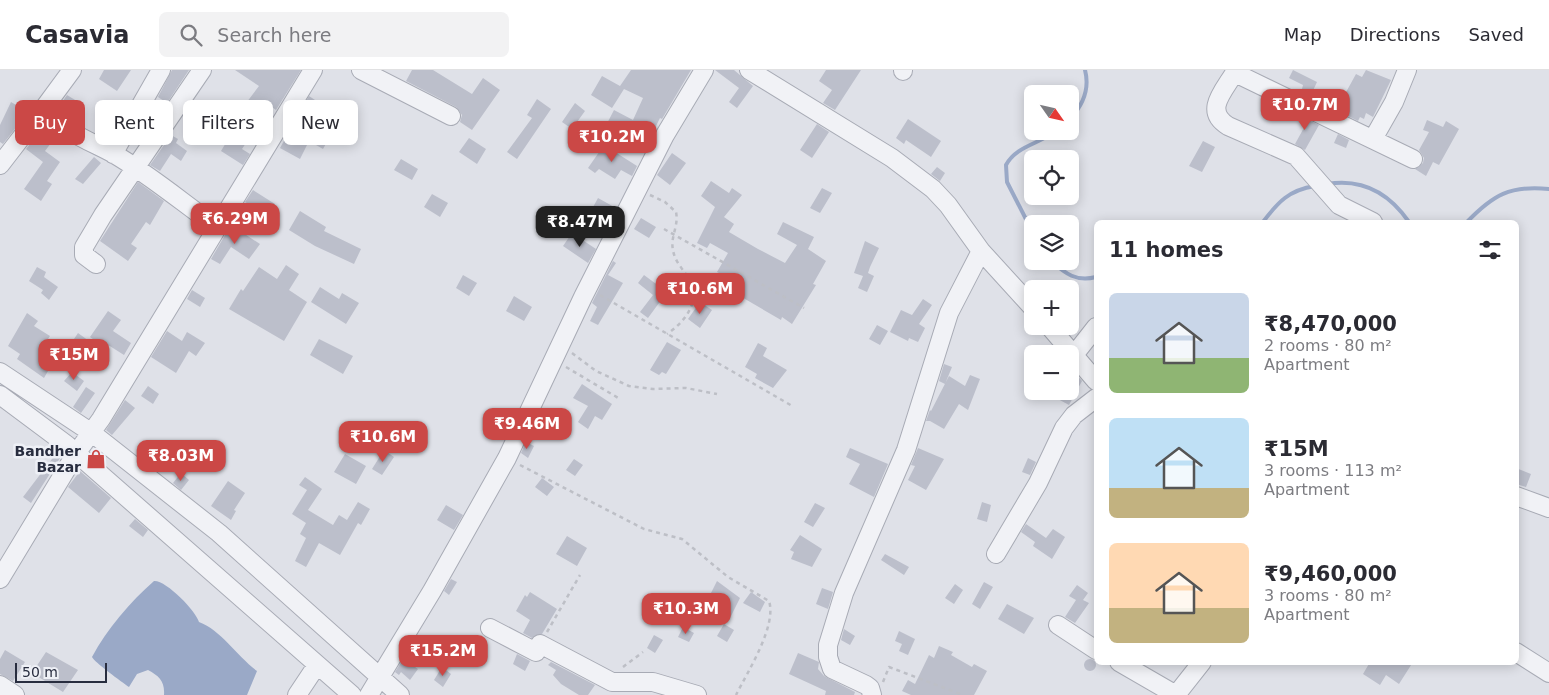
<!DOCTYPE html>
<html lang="en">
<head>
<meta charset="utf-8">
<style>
  :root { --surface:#fff; --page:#f2f2f3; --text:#2b2b33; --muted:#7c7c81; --line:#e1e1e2; --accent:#cb4846 }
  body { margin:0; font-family:"DejaVu Sans",sans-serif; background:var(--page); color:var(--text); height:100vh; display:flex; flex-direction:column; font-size:19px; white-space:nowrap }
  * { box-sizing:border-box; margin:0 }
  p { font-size:16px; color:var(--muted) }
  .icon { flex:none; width:28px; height:28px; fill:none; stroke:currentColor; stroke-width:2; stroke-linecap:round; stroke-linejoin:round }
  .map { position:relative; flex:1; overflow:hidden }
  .details { position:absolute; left:1094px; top:150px; width:425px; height:445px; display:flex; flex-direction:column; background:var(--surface); border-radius:8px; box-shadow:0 2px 12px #0003 }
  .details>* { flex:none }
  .top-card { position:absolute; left:15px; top:30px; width:475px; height:45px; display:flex; gap:10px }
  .needle { width:32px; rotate:124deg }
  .buttons { position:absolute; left:1024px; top:15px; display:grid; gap:10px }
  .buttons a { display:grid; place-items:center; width:55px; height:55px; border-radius:8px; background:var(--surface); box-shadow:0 2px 12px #0003; font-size:25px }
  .scale { position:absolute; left:15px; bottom:12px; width:92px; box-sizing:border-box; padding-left:5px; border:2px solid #282d3f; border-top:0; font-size:14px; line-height:18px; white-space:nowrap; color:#282d3f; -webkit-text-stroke:4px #eef0f6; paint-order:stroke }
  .price { position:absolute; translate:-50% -42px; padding:0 11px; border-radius:10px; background:var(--accent); color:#fff; font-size:16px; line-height:32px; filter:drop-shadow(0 1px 2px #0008) }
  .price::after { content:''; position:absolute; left:50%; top:30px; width:15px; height:11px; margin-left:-8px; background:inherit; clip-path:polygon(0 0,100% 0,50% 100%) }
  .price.current { background:#222; color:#fff }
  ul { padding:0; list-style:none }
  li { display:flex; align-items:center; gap:15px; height:125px; padding:0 15px }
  li span { display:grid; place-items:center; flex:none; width:140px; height:100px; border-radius:8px; color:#555 }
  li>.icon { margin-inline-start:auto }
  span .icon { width:60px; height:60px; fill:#fffc; stroke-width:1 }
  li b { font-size:21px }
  h2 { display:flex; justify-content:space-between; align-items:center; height:60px; padding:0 15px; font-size:21px }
  .pill { padding:0 18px; border-radius:8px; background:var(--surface); box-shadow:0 2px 12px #0003; font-size:18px; line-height:45px }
  .pill.current { background:var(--accent); color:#fff }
  header { display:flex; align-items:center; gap:30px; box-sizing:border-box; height:70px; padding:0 25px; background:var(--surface); border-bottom:1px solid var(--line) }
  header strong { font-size:24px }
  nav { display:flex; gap:28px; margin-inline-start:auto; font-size:18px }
  .search { width:350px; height:45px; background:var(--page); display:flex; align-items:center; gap:12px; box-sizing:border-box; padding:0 18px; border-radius:8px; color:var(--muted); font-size:19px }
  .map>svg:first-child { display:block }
  .water { fill:#9aa9c7 }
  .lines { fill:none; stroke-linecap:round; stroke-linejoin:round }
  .stream { stroke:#9aa9c7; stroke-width:4 }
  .building { fill:#bcbfcb }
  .minor-casing { stroke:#a8abb5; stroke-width:20 }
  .path { stroke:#bdbfc6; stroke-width:2.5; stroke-dasharray:4 4; stroke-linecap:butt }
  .minor { stroke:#f1f2f6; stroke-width:18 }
  .labels { text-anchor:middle; stroke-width:5; stroke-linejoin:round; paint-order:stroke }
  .poi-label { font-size:14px; font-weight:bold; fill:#282d3f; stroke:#eef0f6; text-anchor:end }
</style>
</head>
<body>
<header>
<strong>Casavia</strong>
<div class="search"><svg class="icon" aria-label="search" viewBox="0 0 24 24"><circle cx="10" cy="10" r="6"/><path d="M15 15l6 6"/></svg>Search here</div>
<nav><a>Map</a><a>Directions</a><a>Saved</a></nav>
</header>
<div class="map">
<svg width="1549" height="625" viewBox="0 0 1549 625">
  <rect width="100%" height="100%" fill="#dfe1e8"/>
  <path class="water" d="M154 511C166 510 196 541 199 552 221 560 237 586 257 601L247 625H164C165 611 159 606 148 600L137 604 129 617C122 612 94 592 92 587 107 559 130 532 154 511Z"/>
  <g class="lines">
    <path class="stream" d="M1070 49C1083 35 1090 19 1085 0
      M1327 114C1363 108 1389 123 1409 152
      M1263 152C1278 132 1289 120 1315 116
      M1467 152C1493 125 1510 115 1549 119
      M1032 161 1007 112 1006 95C1016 76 1039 74 1056 61
      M1051 191C1066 204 1076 212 1096 207"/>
  </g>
  <path class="building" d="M104 0H131L117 21 99 9Z
    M172 0H189L167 33 158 27Z
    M235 0H301L276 40 269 35 248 66 250 67 242 79 250 84 243 95 221 81 236 56 231 53 259 16Z
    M412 0H433L472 24 483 8 500 20 472 60 460 52 462 45 456 37 406 11Z
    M631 0H691L662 49 660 48 647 74 615 58 609 70 601 65 614 40 633 50 643 28 624 19 612 38 591 25 602 6 620 16Z
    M715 0H734L753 16 737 38 729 32 739 18Z
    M826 0H861L835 40 823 33 832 20 819 11Z
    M1293 0 1317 12 1310 27 1301 23 1303 15 1289 8Z
    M1366 0 1391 10 1373 47 1366 43 1364 49 1360 47 1358 51 1330 37 1338 20 1345 24 1356 4 1362 7Z
    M67 25 80 33 70 48 58 38Z
    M309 26 318 32 309 45 301 40Z
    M537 29 551 39 517 89 507 82 532 48 527 45Z
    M11 32 28 42 3 74 0 72V55Z
    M193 33 199 37 197 39 213 50 206 60 183 46Z
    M575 33 585 41 572 59 562 52Z
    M1292 42 1319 55 1305 80 1295 74 1306 54 1290 47Z
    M908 49 941 71 931 87 906 70 904 74 896 68Z
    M1427 50 1443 57 1446 51 1459 59 1439 95 1433 92 1426 106 1415 99 1423 93 1424 88 1419 80 1429 62 1423 60Z
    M310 51 331 65 323 79 309 71 300 89 280 78 289 62 300 68Z
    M817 54 829 62 812 88 800 80Z
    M45 55 57 65 45 81 60 92 47 111 52 114 41 131 24 119 43 92 26 79Z
    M1338 64 1349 70 1346 78 1334 73Z
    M171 65 178 69 176 73 187 81 181 91 171 84 160 101 150 95Z
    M469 68 486 79 477 94 459 82Z
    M1203 71 1215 77 1202 102 1189 96Z
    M604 75 637 96 632 106 621 100 615 109 599 99 595 103 588 98Z
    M672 83 686 93 670 115 657 105Z
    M94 87 101 93 83 114 75 109Z
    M401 89 418 99 412 110 394 100Z
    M937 97 945 103 940 111 931 104Z
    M711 111 729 123 732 118 742 125 724 147 734 154 729 162 758 179 785 193 797 175 777 164 783 152 814 167 808 179 826 191 813 214 816 215 792 254 782 247 781 250 733 222 732 224 723 219 726 215 718 210 721 204 717 202 728 183 710 173 707 178 697 173 715 137 701 126Z
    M138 112 164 131 150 155 146 152 131 174 137 178 128 191 100 171Z
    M822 118 832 123 820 143 810 138Z
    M253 120 275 134 268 145 245 132Z
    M432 124 448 133 440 147 424 137Z
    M598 128 616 138 611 148 592 139Z
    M300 141 326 157 324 161 361 179 354 194 315 176 289 160Z
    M641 148 656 157 649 168 634 159Z
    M231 155 260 174 249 189 231 177 220 194 211 189Z
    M572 163 596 179 588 193 563 176Z
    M865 171 879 178 870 197 868 203 874 206 867 222 858 218 863 206 854 203Z
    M613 191 616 193 608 205 623 213 598 255 590 251 597 237 592 233Z
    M286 195 299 204 289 220 307 232 284 271 229 239 241 219 243 221 259 197 277 209Z
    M37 197 46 202 44 207 58 217 49 230 41 223 43 220 29 211Z
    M463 205 477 213 469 226 456 218Z
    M644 205 667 222 648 248 640 242 653 225 638 213Z
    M320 217 339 229 342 223 359 233 346 254 311 232Z
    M192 220 205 228 200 237 187 229Z
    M514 226 532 237 524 251 506 241Z
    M923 229 932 235 919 254 925 258 918 272 909 268 908 271 890 262 901 240 912 245Z
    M700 232 712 240 700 258 688 249Z
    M108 241 121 250 113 261 131 273 124 285 105 273 103 276 90 267Z
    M27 243 38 251 34 256 50 266 42 278 56 287 44 308 17 289 20 284 8 276Z
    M877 255 888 261 880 275 869 269Z
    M167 261 182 271 187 262 205 273 196 286 189 281 176 303 151 287Z
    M78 263 89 271 81 282 70 275Z
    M319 269 353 286 343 304 310 285Z
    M667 272 681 280 666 304 662 302 659 305 650 300Z
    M758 273 767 278 763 286 787 300 773 318 755 308 757 304 745 297Z
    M944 294 952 297 945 314 939 311Z
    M72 302 84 311 77 321 64 311Z
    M1075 303 1082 311 1069 335 1056 328 1060 321H1070V312Z
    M970 305 980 309 968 340 959 334 944 359 930 351H926L930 340 931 341 949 306 965 316Z
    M582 314 612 334 602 350 595 346 588 359 578 352 588 336 573 328Z
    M148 316 159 324 153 334 141 326Z
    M86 317 95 323 81 343 73 337Z
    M125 330 135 338 112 365 106 360Z
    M526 372 534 376 528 388 521 383Z
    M850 378 888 394 874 427 849 414 860 394 846 387Z
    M918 378 944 389 926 420 908 410 915 396 911 395Z
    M384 380 394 387 382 405 372 399Z
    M58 381 62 385 31 433 23 427Z
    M345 384 366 396 356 414 334 402Z
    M1028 388 1036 392 1030 405 1022 402Z
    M574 389 583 395 575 406 566 400Z
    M1516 398 1531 404 1526 417 1516 414Z
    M80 401 111 428 99 443 68 417Z
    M181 403 189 410 181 420 173 413Z
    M305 407 322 419 308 440 333 455 339 445 347 450 358 432 370 439 361 455 358 453 340 485 319 473 306 497 295 491 306 468 300 464 306 453 292 444 307 420 299 415Z
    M542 408 554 417 547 426 535 417Z
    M228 411 245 423 234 440 236 441 231 450 211 436Z
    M982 432 991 435 987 452 977 449Z
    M815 433 825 438 813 457 804 452Z
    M446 435 463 445 454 460 437 450Z
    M135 449 148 460 143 467 129 456Z
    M1026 454 1046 468 1053 459 1065 467 1052 489 1033 476 1035 472 1021 462Z
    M800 465 822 479 812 497 791 489 794 482 790 480Z
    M567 466 587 478 577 496 556 484Z
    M885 484 909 497 904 505 881 490Z
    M451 509 457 512 449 525 444 521Z
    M717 511 740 528 730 548 721 543 724 537 708 529Z
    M984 512 993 517 980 539 972 534Z
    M955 514 963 520 954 534 945 528Z
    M1077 515 1088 523 1083 530 1089 533 1075 553 1065 547 1076 530 1069 526Z
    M822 518 833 522 828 539 816 534Z
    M530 522 557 539 542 564 532 568 523 563 530 550 516 541 525 525 527 527Z
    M751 522 765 532 760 542 743 533Z
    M1007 534 1034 548 1024 564 998 549Z
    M724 554 734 560 727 572 717 566Z
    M683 557 694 563 689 572 678 567Z
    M844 559 855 566 850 575 841 570Z
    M899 561 915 569 908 585 899 581 902 574 895 571Z
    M654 565 663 570 655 583 647 578Z
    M939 576 953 582 951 585 972 597 974 594 987 601 974 625H911L902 621 908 610 915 614 929 585 934 588Z
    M5 580 25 592 13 611 0 604V589Z
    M46 582 78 600 63 622 32 603Z
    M798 583 819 592 818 599 824 606 855 622 854 625H825L826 621 789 604Z
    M517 584 530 591 525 601 513 594Z
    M1084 595a6 6 0 1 1 12 0a6 6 0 1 1-12 0Z
    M403 589 418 599 410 610 401 602 399 605 395 602Z
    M551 592 595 615 588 625H579L561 614 553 605 556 600 548 595Z
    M1370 592H1413L1399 614 1386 605 1380 615 1363 604Z
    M442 597 451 604 443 617 434 610Z"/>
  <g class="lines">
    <defs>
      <path id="minor" d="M72 0 44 38C61 61 90 71 114 84 150 105 183 133 217 157
        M361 0 451 46
        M749 0 892 88 933 119 948 135 981 181 1032 237
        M1236 0C1226 19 1202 40 1228 56L1296 86 1339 135 1373 152
        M903 1V0
        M1235 3 1413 89
        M1373 69 1394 32 1407 0
        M113 84 161 0
        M0 95 44 38
        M96 194 84 185V177L103 145 202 0
        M1049 256 1096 311
        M1074 285 1096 257
        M0 302 92 363 219 463 400 625
        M0 325 67 375 352 625
        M1516 426 1549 438
        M996 484 1038 413 1064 358 1074 345 1096 328
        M0 509 75 385 101 349 313 0
        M1058 555 1096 580
        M490 558 536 582 540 574 612 612H653L697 625
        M1516 582 1549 603
        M1119 592 1176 625
        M0 615 15 625
        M297 625 317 595
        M369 625 432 521 507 388 583 227 665 65 704 0
        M872 625 870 618 866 615 832 599 828 587V575L844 523 906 380 949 243 981 181
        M1176 625 1202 592"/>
    </defs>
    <use href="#minor" class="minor-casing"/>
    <path class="path" d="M650 125 665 132 676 142C679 156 670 167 673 180 675 194 687 202 692 215 699 235 682 254 667 264
      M664 159 804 238
      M600 225 794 337
      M572 283 596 301 629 316 653 319 686 318 717 324
      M566 297 620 329
      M520 395 644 459 682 469 728 507 769 531C777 556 748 601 736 625
      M547 562 580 505
      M623 597 643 582
      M883 612 889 597 963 625"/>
    <use href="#minor" class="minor"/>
  </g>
  <defs>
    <symbol id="shop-bare" viewBox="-9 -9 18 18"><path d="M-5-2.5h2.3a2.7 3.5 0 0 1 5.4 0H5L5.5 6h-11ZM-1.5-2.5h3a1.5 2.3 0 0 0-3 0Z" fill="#cb4846" stroke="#eef0f6" stroke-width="2.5" paint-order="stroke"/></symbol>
  </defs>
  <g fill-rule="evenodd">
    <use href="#shop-bare" x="82" y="375" width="28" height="28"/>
  </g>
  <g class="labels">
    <g class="poi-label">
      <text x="81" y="386">Bandher<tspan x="81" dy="16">Bazar</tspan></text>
    </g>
  </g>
</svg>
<div class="buttons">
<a><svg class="needle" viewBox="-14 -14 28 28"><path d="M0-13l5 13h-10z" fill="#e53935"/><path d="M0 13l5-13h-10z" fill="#7c7c81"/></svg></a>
<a><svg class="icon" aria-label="locate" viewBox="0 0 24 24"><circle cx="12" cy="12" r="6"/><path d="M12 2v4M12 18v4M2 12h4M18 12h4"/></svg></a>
<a><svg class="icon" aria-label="layers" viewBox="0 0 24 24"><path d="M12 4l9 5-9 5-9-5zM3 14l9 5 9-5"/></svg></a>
<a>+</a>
<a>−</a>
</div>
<div class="scale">50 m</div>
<b class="price" style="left:1305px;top:61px">₹10.7M</b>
<b class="price" style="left:612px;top:93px">₹10.2M</b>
<b class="price" style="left:235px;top:175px">₹6.29M</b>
<b class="price current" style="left:580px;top:178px">₹8.47M</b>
<b class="price" style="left:700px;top:245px">₹10.6M</b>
<b class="price" style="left:74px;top:311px">₹15M</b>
<b class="price" style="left:527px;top:380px">₹9.46M</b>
<b class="price" style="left:383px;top:393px">₹10.6M</b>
<b class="price" style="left:181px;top:412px">₹8.03M</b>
<b class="price" style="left:686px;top:565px">₹10.3M</b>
<b class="price" style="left:443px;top:607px">₹15.2M</b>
<div class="top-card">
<a class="pill current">Buy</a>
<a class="pill">Rent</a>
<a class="pill">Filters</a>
<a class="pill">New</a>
</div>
<section class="details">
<h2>11 homes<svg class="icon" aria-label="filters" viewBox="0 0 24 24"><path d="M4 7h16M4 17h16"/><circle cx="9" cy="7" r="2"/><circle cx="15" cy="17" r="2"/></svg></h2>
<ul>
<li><span style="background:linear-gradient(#c9d6e8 65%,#8fb573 0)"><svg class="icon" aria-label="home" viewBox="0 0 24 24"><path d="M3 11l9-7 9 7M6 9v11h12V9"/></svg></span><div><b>₹8,470,000</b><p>2 rooms · 80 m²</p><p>Apartment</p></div></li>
<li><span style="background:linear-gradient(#bfe0f5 70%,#c2b280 0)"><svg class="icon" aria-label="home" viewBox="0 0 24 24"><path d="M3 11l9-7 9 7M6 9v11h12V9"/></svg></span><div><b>₹15M</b><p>3 rooms · 113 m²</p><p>Apartment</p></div></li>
<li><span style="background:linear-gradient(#ffd9b3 65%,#c2b280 0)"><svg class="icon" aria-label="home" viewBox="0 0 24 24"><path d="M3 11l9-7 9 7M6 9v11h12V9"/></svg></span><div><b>₹9,460,000</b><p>3 rooms · 80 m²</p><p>Apartment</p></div></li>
</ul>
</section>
</div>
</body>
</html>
